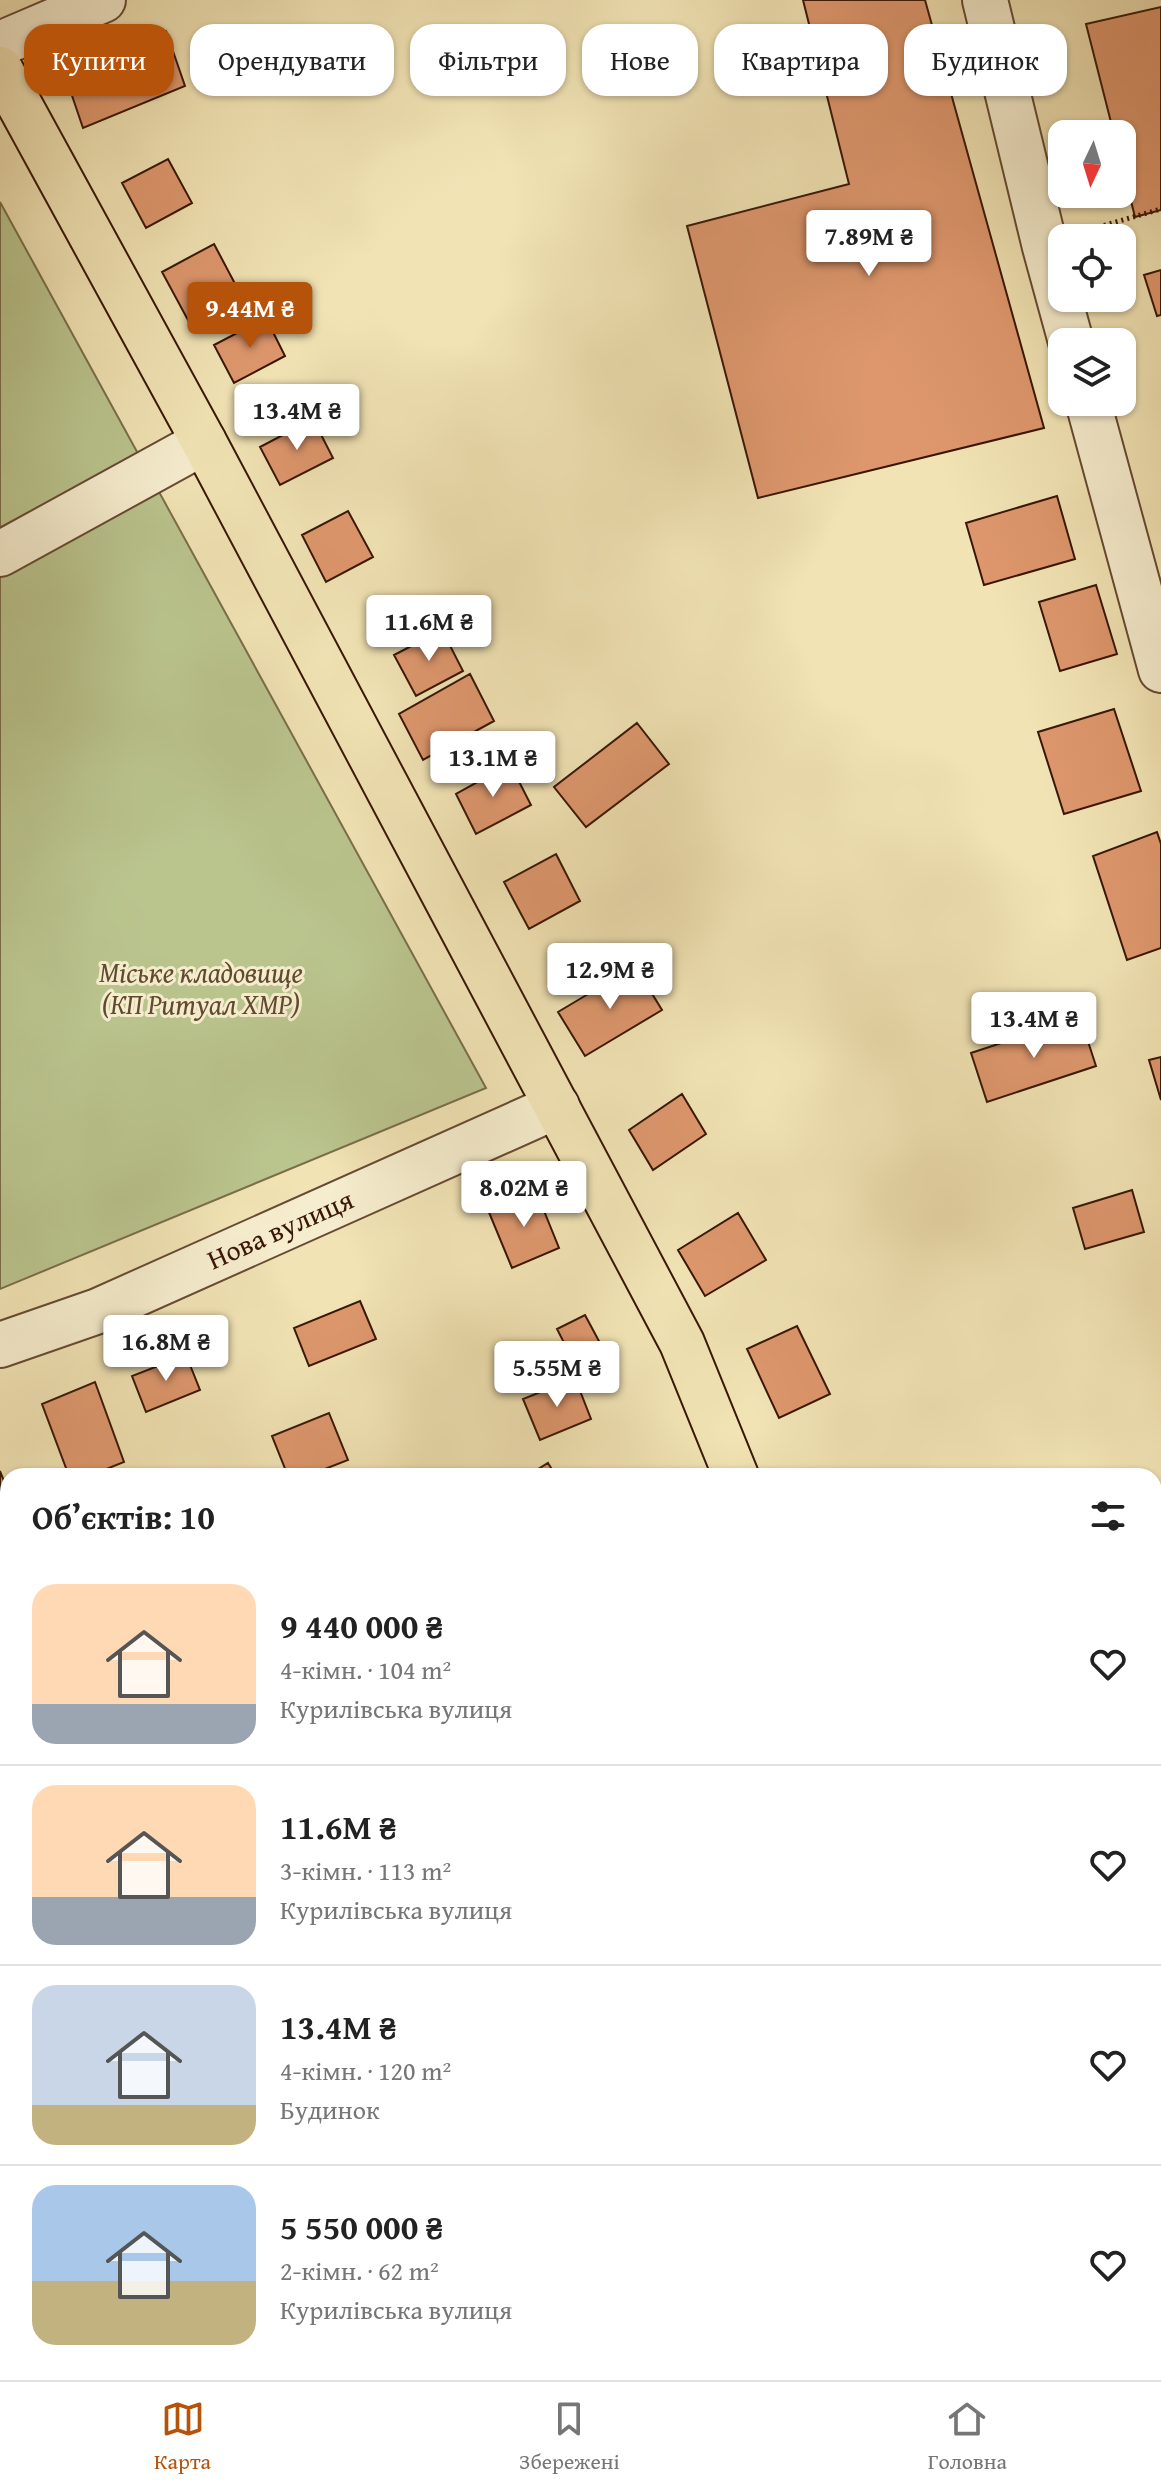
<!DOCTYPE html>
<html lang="uk">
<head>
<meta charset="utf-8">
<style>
  :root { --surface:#fff; --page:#f2f2f2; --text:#222; --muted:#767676; --line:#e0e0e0; --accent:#b45309 }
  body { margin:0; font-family:"Gentium Book Plus",serif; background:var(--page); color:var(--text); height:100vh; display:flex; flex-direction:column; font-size:30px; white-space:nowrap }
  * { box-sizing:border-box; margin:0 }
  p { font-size:26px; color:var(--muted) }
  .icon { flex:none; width:44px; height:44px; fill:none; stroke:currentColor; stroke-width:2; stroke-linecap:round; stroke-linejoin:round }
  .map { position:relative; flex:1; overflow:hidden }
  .side { position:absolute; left:0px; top:1468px; width:1162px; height:912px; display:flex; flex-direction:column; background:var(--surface); border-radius:24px 24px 0 0; box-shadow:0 2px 6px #0004 }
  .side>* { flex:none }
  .guide { position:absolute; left:24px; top:24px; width:1114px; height:72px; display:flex; gap:16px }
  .needle { width:52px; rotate:184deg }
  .controls { position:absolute; left:1048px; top:120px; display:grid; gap:16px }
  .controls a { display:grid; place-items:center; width:88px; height:88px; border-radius:16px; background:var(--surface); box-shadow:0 2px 6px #0004; font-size:40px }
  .price { position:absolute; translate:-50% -68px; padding:0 18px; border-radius:8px; background:#fff; color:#222; font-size:26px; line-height:52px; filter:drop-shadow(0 2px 4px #0008) }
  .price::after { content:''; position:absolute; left:50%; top:48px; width:24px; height:18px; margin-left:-12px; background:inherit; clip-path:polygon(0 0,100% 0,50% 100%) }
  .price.active { background:var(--accent); color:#fff }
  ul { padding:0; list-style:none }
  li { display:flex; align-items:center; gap:24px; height:200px; padding:0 32px }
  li+li { border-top:2px solid var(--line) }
  li span { display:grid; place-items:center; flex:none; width:224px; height:160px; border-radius:24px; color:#555 }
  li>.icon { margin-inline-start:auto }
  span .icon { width:96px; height:96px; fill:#fffc; stroke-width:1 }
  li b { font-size:34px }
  h2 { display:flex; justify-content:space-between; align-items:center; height:96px; padding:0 32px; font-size:34px }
  .pill { padding:0 28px; border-radius:24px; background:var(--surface); box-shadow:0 2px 6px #0004; font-size:28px; line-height:72px }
  .pill.active { background:var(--accent); color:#fff }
  .tab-bar { display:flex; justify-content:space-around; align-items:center; height:112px; border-top:2px solid var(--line); background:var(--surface); font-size:22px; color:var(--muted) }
  .tab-bar a { display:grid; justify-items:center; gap:4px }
  .tab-bar .active { color:var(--accent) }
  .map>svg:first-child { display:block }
  .green { fill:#bac48d; stroke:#7a6e4a; stroke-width:2 }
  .building { fill:#de976d; stroke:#391707; stroke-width:2 }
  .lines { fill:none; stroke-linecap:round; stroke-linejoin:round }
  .minor-casing { stroke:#674a32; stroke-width:48 }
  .major-casing { stroke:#391707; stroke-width:48 }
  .path { stroke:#391707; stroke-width:5; stroke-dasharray:2 4; stroke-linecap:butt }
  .minor { stroke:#f6edce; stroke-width:44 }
  .major { stroke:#f1e3b4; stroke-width:44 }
  .labels { text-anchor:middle; stroke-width:6; stroke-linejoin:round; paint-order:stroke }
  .park-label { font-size:28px; font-style:italic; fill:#604b2f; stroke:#f6edce }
  .street-label { font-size:28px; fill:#391707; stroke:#f6edce }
</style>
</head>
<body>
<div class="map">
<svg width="1161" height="2380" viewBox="0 0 1161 2380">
  <rect width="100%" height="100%" fill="#f1e3b4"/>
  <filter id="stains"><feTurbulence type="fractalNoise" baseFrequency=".0025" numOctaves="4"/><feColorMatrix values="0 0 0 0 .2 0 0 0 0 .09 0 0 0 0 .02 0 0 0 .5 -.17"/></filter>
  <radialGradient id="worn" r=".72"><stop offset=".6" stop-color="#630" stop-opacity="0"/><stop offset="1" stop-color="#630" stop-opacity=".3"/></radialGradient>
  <path class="green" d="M0 202 486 1088 0 1289Z"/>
  <path class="building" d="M803 0H925L1044 428 758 498 687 226 849 184Z
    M1161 7V210L1135 217 1122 166V134H1114L1086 24Z
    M166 31 185 86 83 128 64 72Z
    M168 159 192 203 146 228 122 183Z
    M214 244 241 295 189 322 162 272Z
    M1161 270V315L1157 316 1144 275Z
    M266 318 285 356 234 383 214 345Z
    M313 419 333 458 280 485 260 447Z
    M1057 496 1075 559 984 585 966 523Z
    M348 511 373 557 326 582 302 535Z
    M1096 585 1117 654 1060 671 1039 602Z
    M442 630 463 671 416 696 394 655Z
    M470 674 494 721 423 760 399 714Z
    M1114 709 1141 791 1064 814 1038 732Z
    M637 723 669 764 586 827 554 787Z
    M510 764 531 805 476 834 456 794Z
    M1157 832 1161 844V948L1127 960 1093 856Z
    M556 854 580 901 529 929 504 882Z
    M635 966 662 1010 585 1056 558 1012Z
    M1080 1017 1096 1066 987 1102 971 1053Z
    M1161 1057V1100L1149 1060Z
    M682 1094 706 1134 653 1170 629 1130Z
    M1132 1190 1144 1232 1085 1249 1073 1208Z
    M536 1191 559 1248 512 1268 488 1210Z
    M738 1213 766 1260 705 1296 678 1250Z
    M360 1301 376 1339 309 1366 294 1328Z
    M585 1315 615 1371 586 1386 557 1329Z
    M797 1326 830 1394 779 1418 747 1349Z
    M186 1355 200 1390 146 1412 132 1376Z
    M575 1378 591 1419 540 1440 523 1399Z
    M95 1382 124 1462 89 1476H69L42 1404Z
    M329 1413 348 1460 307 1476H288L272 1436Z
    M548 1463 556 1476H527Z
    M0 1471 8 1491V1515L0 1518Z
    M1158 2247 1161 2254V2305L1154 2307V2248Z
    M209 2372H259L260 2380H211Z
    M891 2372H967V2374L892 2380Z"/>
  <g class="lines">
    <defs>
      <path id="minor" d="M985 0 1045 247 1071 342
        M0 44 103 0
        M1088 402 1161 670
        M0 554 204 442
        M0 1345 98 1311 557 1106
        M0 2200 8 2198"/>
      <path id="major" d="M0 69 204 442 682 1343 736 1476
        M1090 2372 1093 2380"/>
    </defs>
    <use href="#minor" class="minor-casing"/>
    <use href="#major" class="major-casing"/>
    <path class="path" d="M1081 232 1161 209"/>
    <use href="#minor" class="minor"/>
    <use href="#major" class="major"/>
  </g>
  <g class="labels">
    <g class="park-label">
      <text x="201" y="982">Міське кладовище<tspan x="201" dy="32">(КП Ритуал ХМР)</tspan></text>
    </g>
    <g class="street-label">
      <text transform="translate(280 1229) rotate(-24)" y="10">Нова вулиця</text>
    </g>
  </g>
  <rect width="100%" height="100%" filter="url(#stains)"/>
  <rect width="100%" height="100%" fill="url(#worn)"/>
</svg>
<div class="controls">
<a><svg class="needle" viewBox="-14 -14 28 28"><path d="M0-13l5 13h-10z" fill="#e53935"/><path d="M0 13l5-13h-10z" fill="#767676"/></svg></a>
<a><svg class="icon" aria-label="locate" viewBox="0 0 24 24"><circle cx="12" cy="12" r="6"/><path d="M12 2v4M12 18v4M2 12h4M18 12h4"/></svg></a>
<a><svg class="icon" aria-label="layers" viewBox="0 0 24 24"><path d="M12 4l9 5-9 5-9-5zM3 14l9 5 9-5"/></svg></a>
</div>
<b class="price" style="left:869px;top:278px">7.89M ₴</b>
<b class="price active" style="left:250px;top:350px">9.44M ₴</b>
<b class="price" style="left:297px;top:452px">13.4M ₴</b>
<b class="price" style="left:429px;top:663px">11.6M ₴</b>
<b class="price" style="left:493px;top:799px">13.1M ₴</b>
<b class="price" style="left:610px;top:1011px">12.9M ₴</b>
<b class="price" style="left:1034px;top:1060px">13.4M ₴</b>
<b class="price" style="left:524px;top:1229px">8.02M ₴</b>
<b class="price" style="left:166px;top:1383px">16.8M ₴</b>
<b class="price" style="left:557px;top:1409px">5.55M ₴</b>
<div class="guide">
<a class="pill active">Купити</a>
<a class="pill">Орендувати</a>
<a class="pill">Фільтри</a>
<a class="pill">Нове</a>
<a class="pill">Квартира</a>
<a class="pill">Будинок</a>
</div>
<section class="side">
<h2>Об’єктів: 10<svg class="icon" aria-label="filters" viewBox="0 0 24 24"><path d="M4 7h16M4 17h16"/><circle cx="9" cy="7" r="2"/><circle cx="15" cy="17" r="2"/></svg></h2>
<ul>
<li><span style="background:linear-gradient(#ffd9b3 75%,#9aa5b1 0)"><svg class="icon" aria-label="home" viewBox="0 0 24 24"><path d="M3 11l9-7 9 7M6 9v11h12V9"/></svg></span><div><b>9 440 000 ₴</b><p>4-кімн. · 104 m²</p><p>Курилівська вулиця</p></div><svg class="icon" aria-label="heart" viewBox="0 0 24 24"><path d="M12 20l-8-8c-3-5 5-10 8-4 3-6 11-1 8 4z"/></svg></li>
<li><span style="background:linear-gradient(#ffd9b3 70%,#9aa5b1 0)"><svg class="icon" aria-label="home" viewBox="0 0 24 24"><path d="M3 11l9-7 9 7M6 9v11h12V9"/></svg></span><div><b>11.6M ₴</b><p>3-кімн. · 113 m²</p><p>Курилівська вулиця</p></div><svg class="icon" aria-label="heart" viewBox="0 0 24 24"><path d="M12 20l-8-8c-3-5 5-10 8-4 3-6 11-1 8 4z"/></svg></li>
<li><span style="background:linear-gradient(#c9d6e8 75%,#c2b280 0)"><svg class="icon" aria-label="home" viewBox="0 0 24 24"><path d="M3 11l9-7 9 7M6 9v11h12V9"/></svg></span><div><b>13.4M ₴</b><p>4-кімн. · 120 m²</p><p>Будинок</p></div><svg class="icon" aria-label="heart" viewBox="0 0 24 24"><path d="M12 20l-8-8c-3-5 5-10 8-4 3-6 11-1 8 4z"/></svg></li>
<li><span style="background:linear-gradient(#a9c7e8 60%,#c2b280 0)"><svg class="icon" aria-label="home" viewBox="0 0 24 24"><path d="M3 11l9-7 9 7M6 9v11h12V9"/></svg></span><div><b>5 550 000 ₴</b><p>2-кімн. · 62 m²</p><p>Курилівська вулиця</p></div><svg class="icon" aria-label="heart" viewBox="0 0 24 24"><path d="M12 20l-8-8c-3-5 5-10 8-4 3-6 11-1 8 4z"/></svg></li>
</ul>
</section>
</div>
<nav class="tab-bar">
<a class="active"><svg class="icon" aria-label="map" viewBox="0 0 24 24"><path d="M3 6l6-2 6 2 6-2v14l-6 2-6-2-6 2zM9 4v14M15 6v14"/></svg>Карта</a>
<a><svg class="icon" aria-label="saved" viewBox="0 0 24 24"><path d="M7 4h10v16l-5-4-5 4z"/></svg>Збережені</a>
<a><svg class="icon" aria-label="home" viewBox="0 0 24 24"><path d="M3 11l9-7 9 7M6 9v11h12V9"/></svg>Головна</a>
</nav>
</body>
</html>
